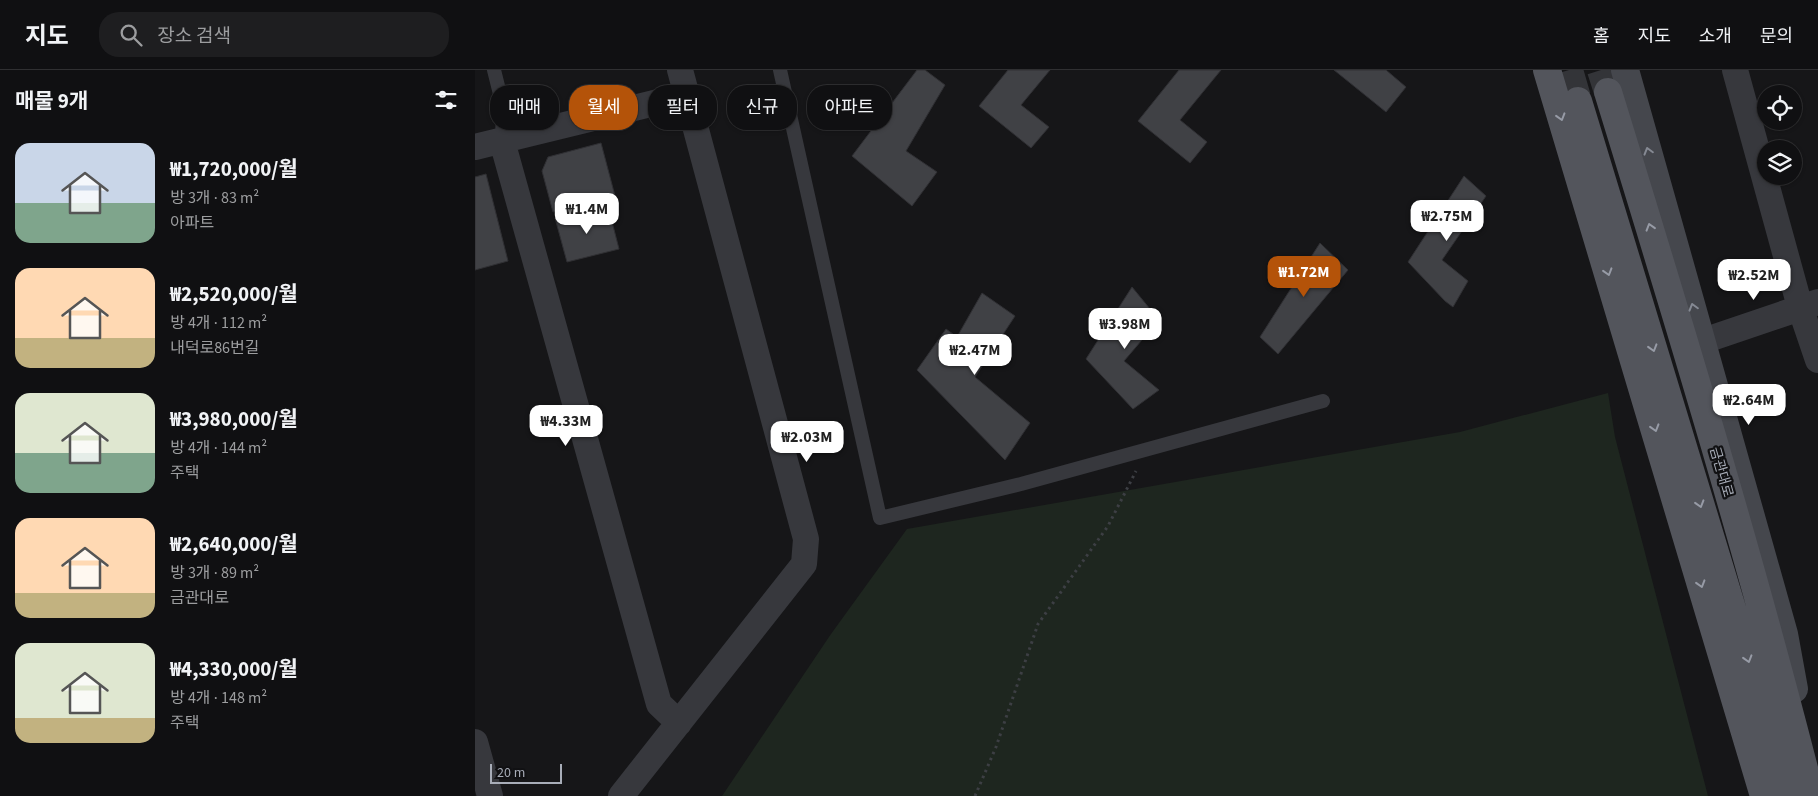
<!DOCTYPE html>
<html lang="ko">
<head>
<meta charset="utf-8">
<style>
  :root { --surface:#101012; --page:#1e1e20; --text:#f1f3f6; --muted:#9c9d9f; --line:#303032; --accent:#b45309 }
  body { margin:0; font-family:"Source Sans 3","Noto Sans KR",sans-serif; background:var(--page); color:var(--text); height:100vh; display:flex; flex-direction:column; font-size:19px; white-space:nowrap }
  * { box-sizing:border-box; margin:0 }
  p { font-size:16px; color:var(--muted) }
  .icon { flex:none; width:28px; height:28px; fill:none; stroke:currentColor; stroke-width:2; stroke-linecap:round; stroke-linejoin:round }
  .map { position:relative; flex:1; overflow:hidden }
  .drawer { display:flex; flex-direction:column; background:var(--surface); width:475px }
  .drawer>* { flex:none }
  .hud { position:absolute; left:15px; top:15px; width:475px; height:45px; display:flex; gap:10px }
  .buttons { position:absolute; left:1282px; top:15px; display:grid; gap:10px }
  .buttons a { display:grid; place-items:center; width:45px; height:45px; border-radius:50%; background:var(--surface); box-shadow:0 1px 4px #0004,0 0 0 1px var(--line); font-size:25px }
  .scale { position:absolute; left:15px; bottom:12px; width:72px; box-sizing:border-box; padding-left:5px; border:2px solid #a8adb8; border-top:0; font-size:14px; line-height:18px; white-space:nowrap; color:#a8adb8; -webkit-text-stroke:4px #111113; paint-order:stroke }
  .price { position:absolute; translate:-50% -42px; padding:0 11px; border-radius:10px; background:#fff; color:#222; font-size:16px; line-height:32px; filter:drop-shadow(0 1px 2px #0008) }
  .price::after { content:''; position:absolute; left:50%; top:30px; width:15px; height:11px; margin-left:-8px; background:inherit; clip-path:polygon(0 0,100% 0,50% 100%) }
  .price.current { background:var(--accent); color:#fff }
  ul { padding:0; list-style:none }
  li { display:flex; align-items:center; gap:15px; height:125px; padding:0 15px }
  li span { display:grid; place-items:center; flex:none; width:140px; height:100px; border-radius:15px; color:#555 }
  li>.icon { margin-inline-start:auto }
  span .icon { width:60px; height:60px; fill:#fffc; stroke-width:1 }
  li b { font-size:21px }
  h2 { display:flex; justify-content:space-between; align-items:center; height:60px; padding:0 15px; font-size:21px }
  .tag { padding:0 18px; border-radius:20px; background:var(--surface); box-shadow:0 1px 4px #0004,0 0 0 1px var(--line); font-size:18px; line-height:45px }
  .tag.current { background:var(--accent); color:#fff }
  header { display:flex; align-items:center; gap:30px; box-sizing:border-box; height:70px; padding:0 25px; background:var(--surface); border-bottom:1px solid var(--line) }
  header strong { font-size:24px }
  nav { display:flex; gap:28px; margin-inline-start:auto; font-size:18px }
  .search { width:350px; height:45px; background:var(--page); display:flex; align-items:center; gap:12px; box-sizing:border-box; padding:0 18px; border-radius:20px; color:var(--muted); font-size:19px }
  main { display:flex; flex:1; min-height:0 }
  .map>svg:first-child { display:block }
  .green { fill:#1e261f }
  .building { fill:#404145; stroke:#303034 }
  .lines { fill:none; stroke-linecap:round; stroke-linejoin:round }
  .primary-tunnel { stroke:#333438; stroke-width:28; stroke-dasharray:28 14; stroke-linecap:butt }
  .path { stroke:#3d3f44; stroke-width:3; stroke-dasharray:2.5 4; stroke-linecap:butt }
  .lane { stroke:#37383d; stroke-width:14 }
  .street { stroke:#37383d; stroke-width:26 }
  .secondary { stroke:#45474d; stroke-width:28 }
  .primary { stroke:#53555c; stroke-width:28 }
  .oneway { stroke:#979ba6 }
  .oneway2 { stroke:#858993 }
  .labels { text-anchor:middle; stroke-width:4.5; stroke-linejoin:round; paint-order:stroke }
  .street-label { font-size:14px; fill:#a8adb8; stroke:#111113 }
</style>
</head>
<body>
<header>
<strong>지도</strong>
<div class="search"><svg class="icon" aria-label="search" viewBox="0 0 24 24"><circle cx="10" cy="10" r="6"/><path d="M15 15l6 6"/></svg>장소 검색</div>
<nav><a>홈</a><a>지도</a><a>소개</a><a>문의</a></nav>
</header>
<main>
<section class="drawer">
<h2>매물 9개<svg class="icon" aria-label="filters" viewBox="0 0 24 24"><path d="M4 7h16M4 17h16"/><circle cx="9" cy="7" r="2"/><circle cx="15" cy="17" r="2"/></svg></h2>
<ul>
<li><span style="background:linear-gradient(#c9d6e8 60%,#7fa58c 0)"><svg class="icon" aria-label="home" viewBox="0 0 24 24"><path d="M3 11l9-7 9 7M6 9v11h12V9"/></svg></span><div><b>₩1,720,000/월</b><p>방 3개 · 83 m²</p><p>아파트</p></div></li>
<li><span style="background:linear-gradient(#ffd9b3 70%,#c2b280 0)"><svg class="icon" aria-label="home" viewBox="0 0 24 24"><path d="M3 11l9-7 9 7M6 9v11h12V9"/></svg></span><div><b>₩2,520,000/월</b><p>방 4개 · 112 m²</p><p>내덕로86번길</p></div></li>
<li><span style="background:linear-gradient(#dfe7d0 60%,#7fa58c 0)"><svg class="icon" aria-label="home" viewBox="0 0 24 24"><path d="M3 11l9-7 9 7M6 9v11h12V9"/></svg></span><div><b>₩3,980,000/월</b><p>방 4개 · 144 m²</p><p>주택</p></div></li>
<li><span style="background:linear-gradient(#ffd9b3 75%,#c2b280 0)"><svg class="icon" aria-label="home" viewBox="0 0 24 24"><path d="M3 11l9-7 9 7M6 9v11h12V9"/></svg></span><div><b>₩2,640,000/월</b><p>방 3개 · 89 m²</p><p>금관대로</p></div></li>
<li><span style="background:linear-gradient(#dfe7d0 75%,#c2b280 0)"><svg class="icon" aria-label="home" viewBox="0 0 24 24"><path d="M3 11l9-7 9 7M6 9v11h12V9"/></svg></span><div><b>₩4,330,000/월</b><p>방 4개 · 148 m²</p><p>주택</p></div></li>
</ul>
</section>
<div class="map">
<svg width="1343" height="726" viewBox="0 0 1343 726">
  <rect width="100%" height="100%" fill="#161618"/>
  <path class="green" d="M1133 323 1140 367 1233 726H247L356 564 432 459 985 362Z"/>
  <path class="building" d="M442 0H450L470 15 431 81 462 102 437 136 377 86Z
    M533 0H575L546 35 574 57 556 78 504 36Z
    M704 0H746L705 50 732 72 715 93 663 51Z
    M859 0H911L931 17 911 42Z
    M126 73 140 126 78 142 67 101 73 87Z
    M11 104 33 191 0 200V107Z
    M989 106 1011 126 967 190 993 211 978 237 970 231 933 192Z
    M111 140 113 146 134 140 144 179 92 192 80 148Z
    M845 173 873 200 803 284 785 267Z
    M657 217 684 250 649 291 684 320 658 339 611 289Z
    M507 223 540 246 500 307 555 353 530 390 442 300 471 259 482 267Z"/>
  <g class="lines">
    <path class="primary-tunnel" d="M1094 0 1103 31
      M1126 0 1133 22"/>
    <path class="path" d="M500 726 521 677 563 554 633 456 661 401"/>
    <path class="lane" d="M19 0 28 36 27 71
      M305 0 405 448 546 414 848 331"/>
    <path class="street" d="M1260 0 1325 237 1343 290
      M27 71 184 634 204 653
      M0 77 212 25
      M1228 271 1343 232
      M0 672 15 726
      M146 726 329 494 331 469 205 0"/>
    <path class="secondary" d="M1150 0 1309 564 1319 619"/>
    <path class="primary" d="M1072 0 1289 726
      M1133 22C1205 256 1276 489 1336 726
      M1103 31 1314 726"/>
  </g>
  <defs><path id="oneway-chevron" d="M-2-3.5L2.5 0L-2 3.5" fill="none" stroke-width="1.6" stroke-linecap="round" stroke-linejoin="round" transform="scale(1.25)"/></defs>
  <g class="oneway">
    <use href="#oneway-chevron" transform="translate(1086 47) rotate(73)"/>
    <use href="#oneway-chevron" transform="translate(1175 157) rotate(-107)"/>
    <use href="#oneway-chevron" transform="translate(1133 202) rotate(73)"/>
    <use href="#oneway-chevron" transform="translate(1178 278) rotate(73)"/>
    <use href="#oneway-chevron" transform="translate(1180 358) rotate(73)"/>
    <use href="#oneway-chevron" transform="translate(1225 434) rotate(73)"/>
    <use href="#oneway-chevron" transform="translate(1226 514) rotate(73)"/>
    <use href="#oneway-chevron" transform="translate(1273 589) rotate(73)"/>
  </g>
  <g class="oneway2">
    <use href="#oneway-chevron" transform="translate(1173 81) rotate(-106)"/>
    <use href="#oneway-chevron" transform="translate(1218 237) rotate(-106)"/>
  </g>
  <g class="labels">
    <g class="street-label">
      <text transform="translate(1247 402) rotate(74)" y="5">금관대로</text>
    </g>
  </g>
</svg>
<div class="buttons">
<a><svg class="icon" aria-label="locate" viewBox="0 0 24 24"><circle cx="12" cy="12" r="6"/><path d="M12 2v4M12 18v4M2 12h4M18 12h4"/></svg></a>
<a><svg class="icon" aria-label="layers" viewBox="0 0 24 24"><path d="M12 4l9 5-9 5-9-5zM3 14l9 5 9-5"/></svg></a>
</div>
<div class="scale">20 m</div>
<b class="price" style="left:112px;top:165px">₩1.4M</b>
<b class="price" style="left:972px;top:172px">₩2.75M</b>
<b class="price current" style="left:829px;top:228px">₩1.72M</b>
<b class="price" style="left:1279px;top:231px">₩2.52M</b>
<b class="price" style="left:650px;top:280px">₩3.98M</b>
<b class="price" style="left:500px;top:306px">₩2.47M</b>
<b class="price" style="left:1274px;top:356px">₩2.64M</b>
<b class="price" style="left:91px;top:377px">₩4.33M</b>
<b class="price" style="left:332px;top:393px">₩2.03M</b>
<div class="hud">
<a class="tag">매매</a>
<a class="tag current">월세</a>
<a class="tag">필터</a>
<a class="tag">신규</a>
<a class="tag">아파트</a>
</div>
</div>
</main>
</body>
</html>
